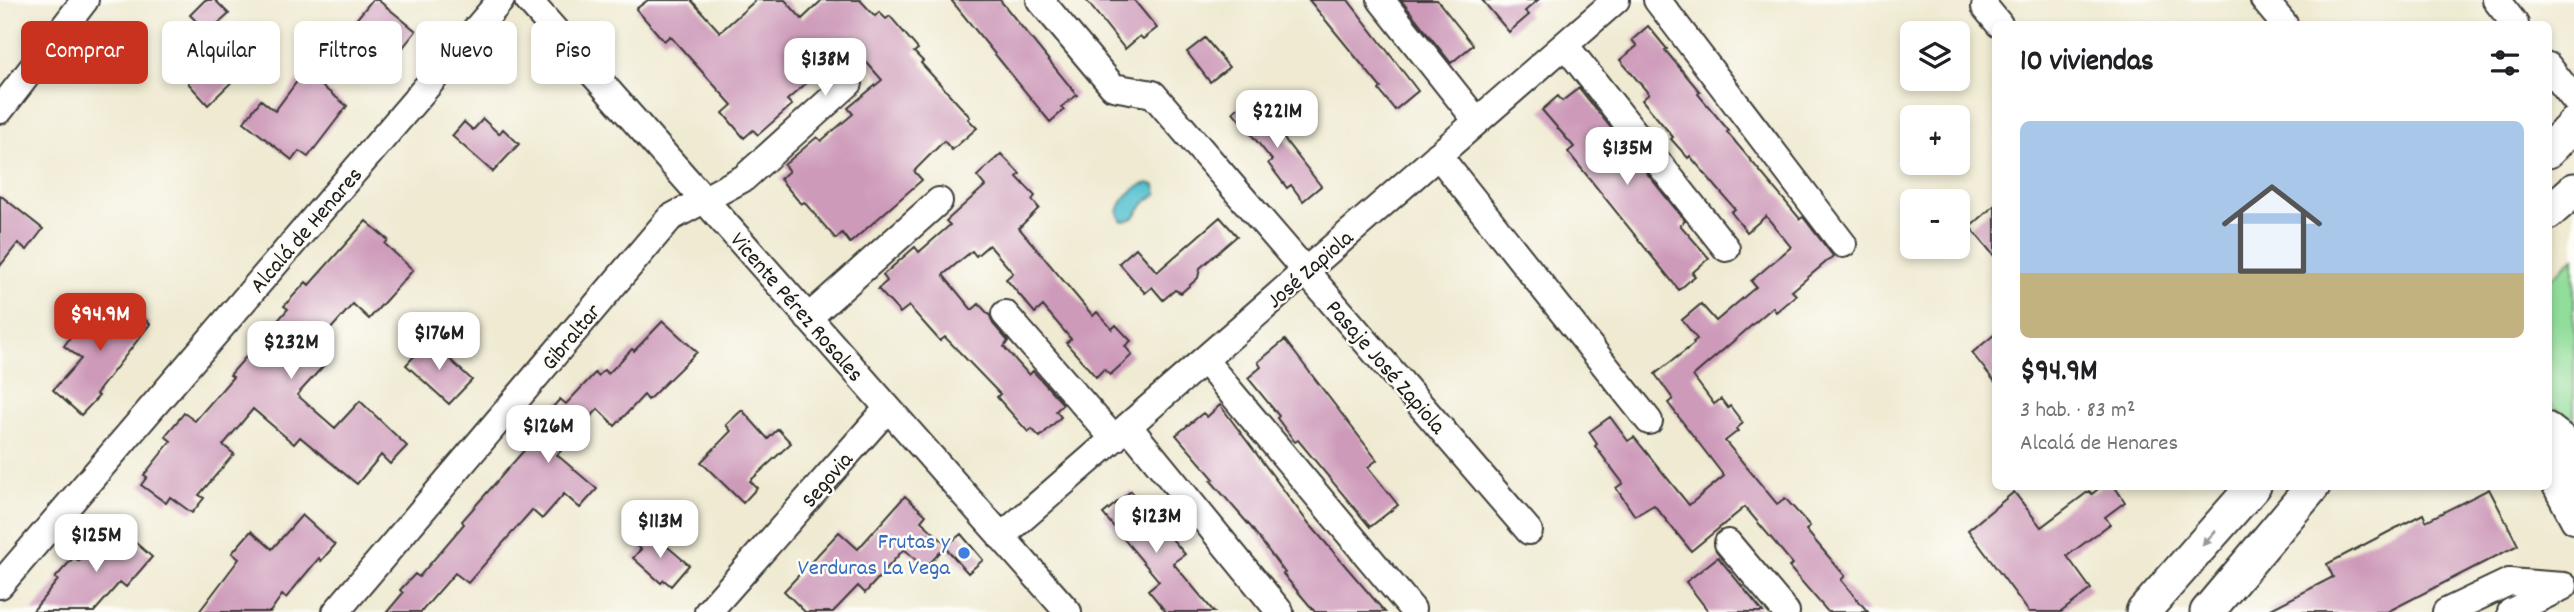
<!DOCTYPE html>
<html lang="es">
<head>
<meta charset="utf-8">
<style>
  :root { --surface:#fff; --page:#f6f6f6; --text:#202124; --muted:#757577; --line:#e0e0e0; --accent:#c8321e }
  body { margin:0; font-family:Dekko,sans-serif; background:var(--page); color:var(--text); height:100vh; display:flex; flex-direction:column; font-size:26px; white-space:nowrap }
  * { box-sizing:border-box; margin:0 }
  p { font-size:23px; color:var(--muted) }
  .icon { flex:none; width:38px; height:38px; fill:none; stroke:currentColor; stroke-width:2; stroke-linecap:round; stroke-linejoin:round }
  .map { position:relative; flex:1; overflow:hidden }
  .details { position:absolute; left:1992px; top:21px; width:560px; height:469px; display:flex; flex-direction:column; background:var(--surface); border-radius:10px; box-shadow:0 4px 10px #0003 }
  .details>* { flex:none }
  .hud { position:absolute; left:21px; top:21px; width:665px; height:63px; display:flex; gap:14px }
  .buttons { position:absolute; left:1900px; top:21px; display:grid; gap:14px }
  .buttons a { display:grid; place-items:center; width:70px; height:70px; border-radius:10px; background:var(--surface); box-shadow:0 4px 10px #0003; font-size:35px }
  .price { position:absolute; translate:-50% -60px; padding:0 16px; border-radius:14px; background:#fff; color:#222; font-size:23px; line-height:46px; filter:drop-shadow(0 2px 4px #0008) }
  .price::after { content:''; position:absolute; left:50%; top:42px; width:21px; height:16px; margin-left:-10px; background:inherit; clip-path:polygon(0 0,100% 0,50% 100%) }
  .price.on { background:var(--accent); color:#fff }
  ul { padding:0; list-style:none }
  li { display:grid; align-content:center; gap:14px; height:371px; padding:0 28px }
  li+li { border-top:2px solid var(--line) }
  li span { display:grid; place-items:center; height:217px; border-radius:10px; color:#555 }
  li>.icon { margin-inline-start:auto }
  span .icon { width:126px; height:126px; fill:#fffc; stroke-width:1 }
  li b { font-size:30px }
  h2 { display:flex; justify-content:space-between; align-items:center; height:84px; padding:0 28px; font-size:30px }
  .tag { padding:0 24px; border-radius:10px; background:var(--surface); box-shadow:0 4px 10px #0003; font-size:24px; line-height:63px }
  .tag.on { background:var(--accent); color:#fff }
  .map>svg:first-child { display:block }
  .green { fill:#91dd9a; stroke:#567c5b; stroke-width:2 }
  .water { fill:#56c2d0; stroke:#396f76; stroke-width:2 }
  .building { fill:#cd9ab9 }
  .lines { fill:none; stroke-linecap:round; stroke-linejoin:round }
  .minor-casing { stroke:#3c3b37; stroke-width:30 }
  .major-casing { stroke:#3c3b37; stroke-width:37 }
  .minor { stroke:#fff; stroke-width:26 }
  .major { stroke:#fff; stroke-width:33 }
  .oneway { fill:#999 }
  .shop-dot { fill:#3f7fe0; stroke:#fdfcf7; stroke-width:2.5 }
  .labels { text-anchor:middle; stroke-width:5; stroke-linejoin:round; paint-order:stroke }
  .street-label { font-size:23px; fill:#1c1c1c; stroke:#fdfcf7 }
  .shop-label { font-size:23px; fill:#366cbe; stroke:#fdfcf7; text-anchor:end }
</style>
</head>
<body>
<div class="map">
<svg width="2574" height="612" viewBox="0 0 2574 612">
  <rect width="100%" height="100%" fill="#fdfcf7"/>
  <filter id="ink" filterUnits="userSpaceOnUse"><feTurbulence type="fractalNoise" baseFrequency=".0143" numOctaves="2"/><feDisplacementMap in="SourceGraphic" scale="14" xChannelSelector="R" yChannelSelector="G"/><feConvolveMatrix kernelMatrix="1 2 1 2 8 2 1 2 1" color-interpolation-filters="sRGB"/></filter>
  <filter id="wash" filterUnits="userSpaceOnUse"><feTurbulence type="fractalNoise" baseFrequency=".00686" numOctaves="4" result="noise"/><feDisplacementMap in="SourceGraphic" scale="28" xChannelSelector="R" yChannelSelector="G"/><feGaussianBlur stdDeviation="1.57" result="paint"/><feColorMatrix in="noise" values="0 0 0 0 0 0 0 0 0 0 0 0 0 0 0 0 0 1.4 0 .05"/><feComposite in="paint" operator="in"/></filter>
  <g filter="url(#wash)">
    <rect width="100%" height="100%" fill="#efead1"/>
    <path class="green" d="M2574 258V426L2548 400V281Z"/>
    <path class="water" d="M1148 183 1155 185 1157 194C1153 197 1149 199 1146 202 1136 210 1137 221 1122 221L1118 214C1119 199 1134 187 1148 183Z"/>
    <g id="blocks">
      <path class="building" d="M205 0H215L229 14 217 25 247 56 240 63 245 69 208 105 188 83 202 69 175 42 197 22 190 15Z
        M372 0H378L416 31 396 56 354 22Z
        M648 0H691L720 32 756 0H785L802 19 822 0H860L875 16 879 12 886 19 890 16 918 49 914 52 923 61 921 63 970 117 968 119 977 128 952 150 944 141 914 171 922 180 850 243 842 233 836 239 804 202 801 204 780 179 789 171 784 165 817 137 821 141 853 114 848 108 882 80 855 49 823 77 818 73 787 100 792 105 758 135 753 130 744 138 723 113 732 105 670 36 664 41 636 9Z
        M951 0H1000L1077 95 1061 107 1064 110 1050 122Z
        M1086 0H1134L1157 28 1143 39 1140 36 1125 49Z
        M1309 0H1348L1418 91 1395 110 1379 90 1381 88Z
        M1401 0H1437L1473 45 1451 63Z
        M1482 0H1538L1525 11 1529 15 1509 32Z
        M1648 26 1667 49 1665 50 1700 92 1698 94 1729 131 1727 132 1800 219 1803 217 1833 256 1792 291 1796 295 1776 312 1773 307 1693 376 1714 404 1721 399 1728 408 1730 406 1743 423 1736 429 1738 431 1725 441 1777 504 1785 498 1810 526 1806 530 1845 576 1841 580 1868 612H1828L1789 567 1793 564 1745 507 1691 551 1654 505 1635 516 1616 488 1623 483 1595 446 1597 444 1589 432 1610 417 1628 441 1634 437 1689 505 1724 476 1668 403 1673 399 1655 374 1694 344 1693 342 1697 339 1682 320 1701 304 1716 321 1756 287 1751 281 1791 247 1766 216 1747 232 1731 212 1735 209 1690 156 1688 158 1671 139 1673 137 1642 100 1649 94 1620 60 1637 46 1632 40Z
        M1205 38 1229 67 1210 82 1187 52Z
        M304 72 347 106 308 157 299 151 292 160 244 122 261 100 275 111Z
        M1579 88 1685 221 1680 225 1709 258 1692 273 1695 276 1679 290 1568 152 1574 147 1542 110 1558 96 1562 101Z
        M1251 97 1321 186 1303 201 1291 185 1287 188 1268 163 1272 160 1233 112Z
        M483 119 499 134 503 129 519 144 493 172 452 136 464 122 473 130Z
        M1001 154 1020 174 1017 177 1035 196 1032 200 1039 208 1019 228 1093 316 1097 312 1112 329 1116 325 1131 341 1125 346 1132 355 1110 375 1104 369 1096 377 1066 343 1071 339 1043 306 1035 313 1006 279 1013 273 989 245 976 256 972 251 943 275 972 310 979 304 990 316 993 324 1008 341 1004 347 1029 375 1033 371 1063 404 1056 411 1061 417 1040 437 1032 429 1028 432 997 397 1000 394 945 337 940 341 909 306 900 313 878 289 887 281 883 275 915 247 919 252 950 225 946 221 985 186 977 176Z
        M0 195 43 229 27 250 18 243 0 266Z
        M1995 205V257L1970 227Z
        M1220 217 1237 236 1200 268 1198 278 1181 293 1175 290 1163 300 1152 287 1145 293 1119 263 1136 248 1157 272Z
        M366 221 388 240 385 244 413 270 369 319 353 304 312 350 326 363 297 395 335 428 360 401 407 446 390 464 381 455 357 484 300 437 294 444 253 409 223 445 234 454 199 495 204 498 192 513 170 497 166 503 141 485 147 477 144 475 171 441 165 436 184 413 195 421 233 377 230 375 288 309 284 306 306 282 309 285Z
        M121 297 150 324 96 394 99 396 81 415 53 390 81 359 64 346 85 318 95 325Z
        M663 321 697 352 648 400 644 395 615 426 598 409 557 455 597 489 580 508 564 494 542 519 532 510 468 583 455 573 421 612H387L403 593 400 590 415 574 419 577 464 524 462 521 550 421 545 416 560 399 566 404 595 373 598 376 604 370 608 374 632 349 634 351Z
        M1995 334V382L1972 353Z
        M429 340 472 380 449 404 406 365Z
        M1285 340 1377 460 1368 467 1398 505 1370 527 1298 440 1295 442 1277 418 1279 416 1248 378 1261 367 1258 362Z
        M1220 405 1306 520 1385 612H1315L1283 574 1285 573 1250 526 1211 481 1214 479 1176 435 1203 413 1207 417Z
        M742 410 768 439 778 429 791 443 750 481 757 488 743 503 701 462 731 431 726 425Z
        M2102 486H2114L2125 502 2105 517 2110 524 2067 556 2091 589 2061 612H2029L1968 530 2014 492 2041 527 2089 491 2092 494Z
        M2489 489 2518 545 2387 612H2265L2333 577 2327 564 2423 514 2426 521Z
        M1131 491 1185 554 1173 563 1214 612H1166L1148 590 1159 581 1103 514Z
        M905 496 926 515 921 521 947 545 925 568 904 549 865 593 858 586 833 612H805L784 591 839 532 858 549Z
        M302 515 335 545 321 561 319 558 286 598 282 595 270 612H199L239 559 232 553 251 531 272 549Z
        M112 522 152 557 126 587 120 582 94 612H32L58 580 55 578 74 557 79 561Z
        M649 531 689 565 671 586 664 580 661 583 633 558 641 549 636 545Z
        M961 534 983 560 968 573 945 547Z
        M1718 557 1763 612H1709L1686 582Z"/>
    </g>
  </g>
  <g filter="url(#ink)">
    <use href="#blocks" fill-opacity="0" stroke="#3c3b37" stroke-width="2"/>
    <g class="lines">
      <defs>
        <path id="minor" d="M528 0 1068 612
          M1040 0 1113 87 1153 94 1529 531
          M1381 0 1477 121
          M1657 0 1843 244
          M2264 0 2284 24
          M2496 0 2515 24
          M1985 7 1999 24
          M1565 45 1726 248
          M2548 66 2574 99
          M0 110 85 0
          M1438 155 1649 421
          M1005 314 1114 439
          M808 318 939 201
          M1204 360 1412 609
          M1128 426 1280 612
          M2548 426 2574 446
          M2548 447 2568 469 2574 481
          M2548 471 2574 520
          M1001 537 1616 0
          M1728 543 1786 612
          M0 585 501 0
          M336 612 670 218 744 178 849 83
          M708 612 888 408
          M2446 612 2509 582 2564 586
          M2511 612 2564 586"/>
        <path id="major" d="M2548 151 2574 124
          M2548 213 2574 190
          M2143 612 2254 486
          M2207 612 2313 486"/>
      </defs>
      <use href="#minor" class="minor-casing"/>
      <use href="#major" class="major-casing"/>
      <use href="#minor" class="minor"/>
      <use href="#major" class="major"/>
    </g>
    <defs><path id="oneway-solid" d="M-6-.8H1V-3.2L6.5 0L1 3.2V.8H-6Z" transform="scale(1.75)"/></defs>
    <use class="oneway" href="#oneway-solid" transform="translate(2209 538) rotate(131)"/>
  </g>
  <circle class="shop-dot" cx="964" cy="553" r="7"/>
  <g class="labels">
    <g class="street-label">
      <text transform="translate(305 229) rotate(-49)" y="8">Alcalá de Henares</text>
      <text transform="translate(1309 268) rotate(-41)" y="8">José Zapiola</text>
      <text transform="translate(798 306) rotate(49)" y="8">Vicente Pérez Rosales</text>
      <text transform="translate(570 336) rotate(-50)" y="8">Gibraltar</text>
      <text transform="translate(1387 366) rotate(49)" y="8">Pasaje José Zapiola</text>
      <text transform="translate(826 479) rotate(-49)" y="8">Segovia</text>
    </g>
    <g class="shop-label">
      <text x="950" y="548">Frutas y<tspan x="950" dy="26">Verduras La Vega</tspan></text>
    </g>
  </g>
</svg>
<div class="buttons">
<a><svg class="icon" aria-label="layers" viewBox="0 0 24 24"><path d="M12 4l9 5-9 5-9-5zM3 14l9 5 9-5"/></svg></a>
<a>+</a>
<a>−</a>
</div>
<b class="price" style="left:825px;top:98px">$138M</b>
<b class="price" style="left:1277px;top:150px">$221M</b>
<b class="price" style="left:1627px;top:187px">$135M</b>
<b class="price on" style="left:100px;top:353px">$94.9M</b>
<b class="price" style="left:439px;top:372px">$176M</b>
<b class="price" style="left:291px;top:381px">$232M</b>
<b class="price" style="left:548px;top:465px">$126M</b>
<b class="price" style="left:1156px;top:555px">$123M</b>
<b class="price" style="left:660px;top:560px">$113M</b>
<b class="price" style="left:96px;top:574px">$125M</b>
<div class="hud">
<a class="tag on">Comprar</a>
<a class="tag">Alquilar</a>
<a class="tag">Filtros</a>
<a class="tag">Nuevo</a>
<a class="tag">Piso</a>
</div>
<section class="details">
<h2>10 viviendas<svg class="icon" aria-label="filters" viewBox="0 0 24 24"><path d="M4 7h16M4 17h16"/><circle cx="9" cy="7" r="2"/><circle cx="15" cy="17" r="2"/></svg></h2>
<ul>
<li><span style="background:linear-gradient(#a9c7e8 70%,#c2b280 0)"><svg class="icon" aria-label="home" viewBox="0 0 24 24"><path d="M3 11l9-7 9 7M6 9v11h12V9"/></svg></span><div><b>$94.9M</b><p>3 hab. · 83 m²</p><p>Alcalá de Henares</p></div></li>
</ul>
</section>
</div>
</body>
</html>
